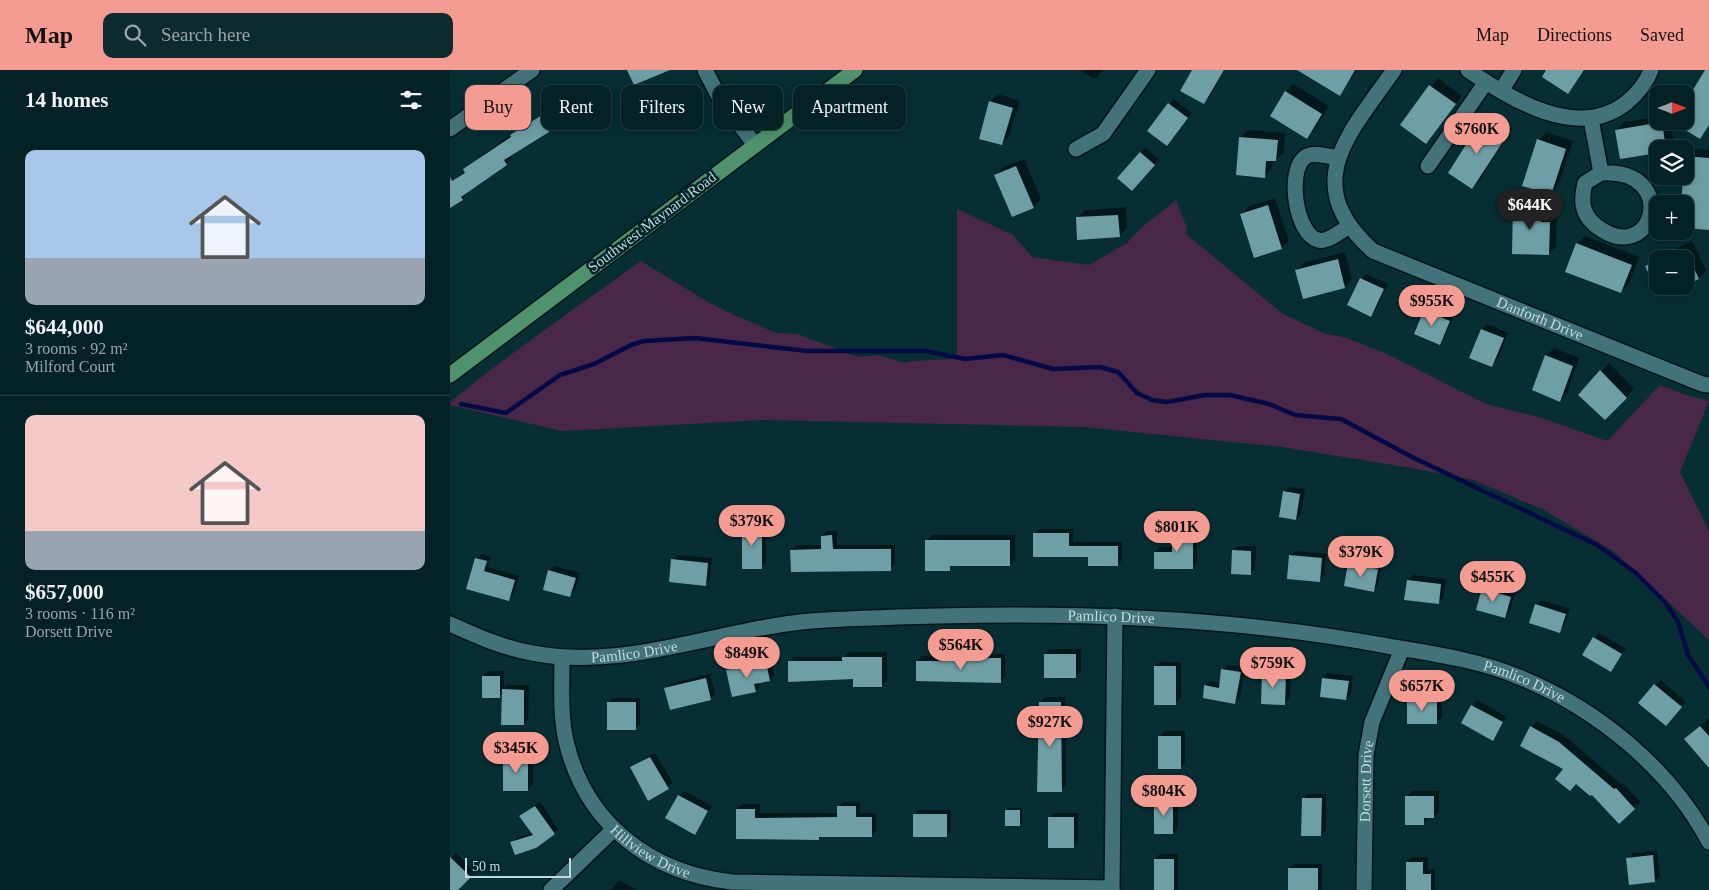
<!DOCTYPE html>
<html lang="en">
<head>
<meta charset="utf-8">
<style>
  :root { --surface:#042226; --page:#0d2a2e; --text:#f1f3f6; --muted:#97a4a7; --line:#253f43; --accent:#f59c92 }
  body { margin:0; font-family:Georgia,serif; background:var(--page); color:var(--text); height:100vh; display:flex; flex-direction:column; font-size:19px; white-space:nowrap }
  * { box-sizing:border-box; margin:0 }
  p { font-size:16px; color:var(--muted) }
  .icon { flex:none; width:28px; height:28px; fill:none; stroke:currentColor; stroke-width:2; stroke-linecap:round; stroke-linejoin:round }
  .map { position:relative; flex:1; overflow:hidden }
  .drawer { display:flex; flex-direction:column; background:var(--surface); width:450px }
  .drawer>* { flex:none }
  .guide { position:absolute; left:15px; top:15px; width:475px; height:45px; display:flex; gap:10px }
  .needle { width:32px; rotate:90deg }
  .controls { position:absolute; left:1199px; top:15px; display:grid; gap:10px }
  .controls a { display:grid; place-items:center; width:45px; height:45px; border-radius:10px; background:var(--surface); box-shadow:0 2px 12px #0003,0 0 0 1px var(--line); font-size:25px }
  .scale { position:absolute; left:15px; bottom:12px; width:106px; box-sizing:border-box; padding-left:5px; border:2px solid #c3dbdf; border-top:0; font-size:14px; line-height:18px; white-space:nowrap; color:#c3dbdf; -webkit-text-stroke:4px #002429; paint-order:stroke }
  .price { position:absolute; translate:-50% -42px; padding:0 11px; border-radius:18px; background:var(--accent); color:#111; font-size:16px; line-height:32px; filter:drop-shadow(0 1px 2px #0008) }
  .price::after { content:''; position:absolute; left:50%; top:30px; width:15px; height:11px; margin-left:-8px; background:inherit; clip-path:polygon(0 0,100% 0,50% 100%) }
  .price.active { background:#222; color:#fff }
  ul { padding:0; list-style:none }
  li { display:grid; align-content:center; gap:10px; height:265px; padding:0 25px }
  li+li { border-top:1px solid var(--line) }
  li span { display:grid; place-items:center; height:155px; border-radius:10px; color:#555 }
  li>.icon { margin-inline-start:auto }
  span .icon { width:90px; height:90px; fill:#fffc; stroke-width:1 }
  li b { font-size:21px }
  h2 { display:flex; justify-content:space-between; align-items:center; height:60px; padding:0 25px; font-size:21px }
  .pill { padding:0 18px; border-radius:10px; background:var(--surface); box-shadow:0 2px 12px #0003,0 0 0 1px var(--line); font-size:18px; line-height:45px }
  .pill.active { background:var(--accent); color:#111 }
  header { display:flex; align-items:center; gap:30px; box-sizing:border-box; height:70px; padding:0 25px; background:var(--accent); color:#111 }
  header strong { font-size:24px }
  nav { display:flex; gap:28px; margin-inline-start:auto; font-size:18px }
  .search { width:350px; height:45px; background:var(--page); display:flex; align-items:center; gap:12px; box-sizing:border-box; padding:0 18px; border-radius:10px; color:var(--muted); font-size:19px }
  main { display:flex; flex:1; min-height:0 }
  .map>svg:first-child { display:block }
  .green { fill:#492748 }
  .shadow { fill:#0007 }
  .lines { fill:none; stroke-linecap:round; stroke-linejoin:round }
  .stream { stroke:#040a46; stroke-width:4.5 }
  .building { fill:#6e9fa6 }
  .street-casing { stroke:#001418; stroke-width:18 }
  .primary-casing { stroke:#001418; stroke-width:18 }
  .street { stroke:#43737a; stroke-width:15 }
  .primary { stroke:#4f926c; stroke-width:15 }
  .labels { text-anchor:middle; stroke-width:5; stroke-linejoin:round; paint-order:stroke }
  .street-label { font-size:15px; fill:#c3dbdf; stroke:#002429 }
</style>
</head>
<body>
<header>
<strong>Map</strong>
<div class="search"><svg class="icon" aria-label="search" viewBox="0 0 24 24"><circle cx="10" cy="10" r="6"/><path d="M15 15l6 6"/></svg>Search here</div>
<nav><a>Map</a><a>Directions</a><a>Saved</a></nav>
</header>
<main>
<section class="drawer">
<h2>14 homes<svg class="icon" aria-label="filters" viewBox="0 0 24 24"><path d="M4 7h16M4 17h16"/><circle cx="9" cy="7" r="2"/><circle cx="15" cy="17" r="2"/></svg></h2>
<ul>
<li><span style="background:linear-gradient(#a9c7e8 70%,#9aa5b1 0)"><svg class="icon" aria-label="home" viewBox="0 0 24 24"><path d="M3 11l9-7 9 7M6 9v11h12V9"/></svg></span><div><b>$644,000</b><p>3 rooms · 92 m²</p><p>Milford Court</p></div></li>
<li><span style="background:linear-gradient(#f6c9c9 75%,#9aa5b1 0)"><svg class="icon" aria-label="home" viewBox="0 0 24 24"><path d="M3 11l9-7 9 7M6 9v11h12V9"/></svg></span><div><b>$657,000</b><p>3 rooms · 116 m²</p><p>Dorsett Drive</p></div></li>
</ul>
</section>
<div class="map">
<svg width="1259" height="820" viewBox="0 0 1259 820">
  <rect width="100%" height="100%" fill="#062e33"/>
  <path class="green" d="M726 130 737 158 736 164 833 244 876 264 894 267 937 284 1036 334 1089 347 1157 371 1210 315 1236 325 1259 331 1230 402 1259 461V570L1163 481 1094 440 1023 410 967 399 832 377 633 357 313 350 112 361 0 335V332C61 282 127 237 191 191L256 231 284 245 326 263 348 264 402 285 410 287 428 285 454 293 463 291 501 289 507 287V139L563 165 582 187 639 195 677 173 691 158Z"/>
  <path class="shadow" d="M630 0H653L644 9Z
    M745 0H775L760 26 754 33Z
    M849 0H907L890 24Z
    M1098 0H1135L1118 23Z
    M988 8 1012 26 976 73 952 55Z
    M843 14 879 36 865 59 857 67 836 22Z
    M140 15 148 28 143 33 59 85 61 89 56 94 16 122 17 124 13 129 0 136V111L16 102 14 99 19 95 66 61 106 36 110 30Z
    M548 24 570 31 559 66 551 74 540 32Z
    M724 29 742 43 722 70 719 34Z
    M1040 44 1062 59 1030 110 1022 118 1032 52Z
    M1208 47V51H1220L1224 73 1217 79H1208L1166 60 1174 52Z
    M798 60 835 63 834 82 826 90H823L822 98 814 106 790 68Z
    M1096 62 1123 71 1108 116 1100 124 1089 70Z
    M695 78 709 89 687 115 690 83Z
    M1244 79 1259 80V159L1235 157 1236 87Z
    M574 89 591 129 583 137 546 105 553 97Z
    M1072 126H1099L1098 144 1107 145 1106 176 1099 184 1064 134Z
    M825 128 839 171 831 178 792 144 799 136Z
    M676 137 677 158 669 166 627 148 635 140Z
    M1135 166 1189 187 1179 214 1171 222 1127 174Z
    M1242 171 1256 200 1249 208 1235 214V189H1208V216H1231L1210 226 1196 197 1204 189Z
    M895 182 902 209 895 217 854 227 847 201 854 193Z
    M916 204 938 214 926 240 921 245 899 235 911 209Z
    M980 236 1004 246 994 268 989 273 975 241Z
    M1037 254 1058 263 1047 291 1042 296 1021 287 1032 259Z
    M1104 278 1129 288 1117 323 1110 331 1096 286Z
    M1159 293 1184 319 1155 348 1130 325Z
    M839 417 855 419 851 444 846 449 834 422Z
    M299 451H316V493L311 498 294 456Z
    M728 456H747V493L742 498 705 482 710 477H723V461Z
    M589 459H623V472H672V490L667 495 639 486 584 464Z
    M377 461H387V475H445V494L440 499 341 480 346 475H372V466Z
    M482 465H565V490L560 495H504L499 499 477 470Z
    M788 476H806L805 499 800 504 783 481Z
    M845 481 876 484 874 506 869 511 840 486Z
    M31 484 41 487 40 491 28 488V490L39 493 38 497 69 506 63 525 58 530 18 518 26 489Z
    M228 485 262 488 260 510 255 515 223 490Z
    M904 489 932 494 928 515 923 520 899 494Z
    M104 496 130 503 125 520 120 525 99 501Z
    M963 505 996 509 993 528 988 533 958 510Z
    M1038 514 1065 522 1060 541 1055 546 1033 519Z
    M1091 530 1120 539 1114 556 1109 561 1086 535Z
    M1149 563 1176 579 1161 600 1144 568Z
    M600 579H631V602L626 606 595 584Z
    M399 582H437V610L432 615 339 592 344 587H394Z
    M555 584V607L550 612 467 591 472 586Z
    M321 587 324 605 319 610 309 612 310 616 305 621 277 600 282 595Z
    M710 592H731V628L726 633 705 597Z
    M778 595 795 597 790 627 785 632 755 616 760 611 771 613 773 600Z
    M818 599H841L840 628 835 633 813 604Z
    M38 601H54V618L58 615H79L78 649 73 654 53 624 49 627 33 606Z
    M878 603 903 606 901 624 896 629 873 608Z
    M260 604 265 624 260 629 216 618 221 613Z
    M1210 610 1236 632 1220 649 1190 633Z
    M964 626H992V647L987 652 959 631Z
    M595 627H615L616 715 611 720 590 632Z
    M163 628H190V654L185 659 158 633Z
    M1027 630 1057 647 1043 669 1013 652Z
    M1258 649H1259V696L1244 662Z
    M1087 651 1115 666 1171 714 1173 713 1190 732 1169 753 1142 723 1115 699 1081 657Z
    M715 661H735V693L730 698 710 666Z
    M59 682H83V714L78 719 54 687Z
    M205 683 223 713 199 729 181 697Z
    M234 721 262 736 245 763 229 726Z
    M962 721H989V742L984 747H979L974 754 957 726Z
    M858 724H876V760L871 765 853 729Z
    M711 727H728V758L723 763 706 732Z
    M90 732 108 759 104 764 62 773 66 768 83 763 71 746Z
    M393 732H410V743H426V761L421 766H372L369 769 287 768V739L292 734H310V743H388V737Z
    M558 738H572V753L570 755 556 741Z
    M469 740H501V761L496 766 464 745Z
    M604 743H628V771L623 776 599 748Z
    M1207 781 1210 806 1205 811 1178 788 1183 783Z
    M6 783 25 802 7 820H0V790Z
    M710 784H728V820H705V789Z
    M962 787H978V799H985V820H957V792Z
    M844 794H872V820H839V799Z
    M169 810 187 820H161Z"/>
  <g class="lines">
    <path class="stream" d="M11 334 56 343 110 305 144 294 181 275 194 271 245 268 357 281H476L515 289 553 285 603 299 650 297 668 302 687 323 702 330 717 332 755 325H780L819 334 845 345 891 349 962 387 1147 475 1186 503 1215 532 1228 552 1238 585 1259 617"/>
  </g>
  <path class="building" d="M177 0H220L184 15Z
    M742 0H774L754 34 730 21Z
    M847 0H905L890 26Z
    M1096 0H1134L1118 24 1092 7Z
    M1255 0H1259V55L1250 69 1221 51H1235V33Z
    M979 15 1006 34 976 74 950 55Z
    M134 19 144 34 98 60 99 62 54 90 57 95 11 127 13 130 0 138V107L2 111 15 103 13 99 61 67 60 65 105 37 104 35Z
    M835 21 872 44 857 69 820 46Z
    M539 31 563 38 552 75 529 69Z
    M718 33 738 48 717 76 697 61Z
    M1031 51 1056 67 1022 119 998 103Z
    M1212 52 1216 79H1208V83L1170 89 1165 60Z
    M789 67 828 70 826 91H816L815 108 786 105Z
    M1087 69 1116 79 1101 125 1072 116Z
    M690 82 705 95 682 121 667 108Z
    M1235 86 1259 88V160L1235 158V134H1231Z
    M566 96 584 138 562 147 544 105Z
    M1063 133 1091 134V152H1100L1099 185 1062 184Z
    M818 135 832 179 804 188 790 144Z
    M668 145 670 167 627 170 626 147Z
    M1126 173 1182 195 1171 223 1115 202Z
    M1235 178 1249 209 1235 216Z
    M888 189 895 218 853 229 845 200Z
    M1208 190V224L1195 196Z
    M910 208 934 219 921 247 897 235Z
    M974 240 1000 251 990 275 964 264Z
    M1031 259 1054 268 1042 297 1019 288Z
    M1095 285 1123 296 1110 332 1082 320Z
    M1150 300 1177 328 1155 350 1128 325Z
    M833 421 850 424 846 450 829 447Z
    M292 456H312V499H292Z
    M722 461H743V499H704V482H722Z
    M583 463H619V476H668V496H638V487H583Z
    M382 465 383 479H441V501L341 502 340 480 371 479V466Z
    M475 470H560V496H500V501H475Z
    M782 480 801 481V505L781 504Z
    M839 485 872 488 870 512 837 509Z
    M25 488 37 491 34 501 65 510 59 531 16 519Z
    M221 489 258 493 256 516 219 512Z
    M898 493 928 499 924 522 894 516Z
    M98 500 126 508 120 527 93 520Z
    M957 510 991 514 989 534 954 530Z
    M1032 518 1061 527 1055 548 1026 540Z
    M1085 534 1116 544 1110 563 1079 553Z
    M1143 567 1172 584 1161 602 1132 585Z
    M594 584H626V608H594Z
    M392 587H432V617H403V609L338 612V591H392Z
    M516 588H551V613L466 611V591H516Z
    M316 592 320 611 304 614 306 622 282 627 276 600Z
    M704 596H726V635H704Z
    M771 599 791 602 785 634 753 628 754 615 769 618Z
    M812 603 836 604 835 635 811 634Z
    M32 606H50V628H32Z
    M256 608 261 630 220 640 214 618Z
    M872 608 899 611 896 630 870 627Z
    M1204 614 1232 637 1216 656 1188 633Z
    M52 619 74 620V655H51Z
    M957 630H987V654H957Z
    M157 632H186V660H157Z
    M589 632H611L612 722H587Z
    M1021 635 1053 652 1043 671 1011 653Z
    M1080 656 1109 672 1164 719 1166 718 1185 739 1169 754 1142 725 1140 726 1126 714 1120 721 1105 709 1113 699 1070 676Z
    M1250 656 1259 666V698L1234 669Z
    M708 666H731V699H708Z
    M53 687H78V721H53Z
    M200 687 219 719 198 731 180 697Z
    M228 725 258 741 245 765 215 748Z
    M955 726H984V748H974V755H955Z
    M852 728H872L871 766H851Z
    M704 731H723V764H704Z
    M85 736 105 764 86 778 65 785 60 772 83 765 69 746Z
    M387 736H406V747H422V767H369V770L286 769V739H305V748L387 747Z
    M555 740H570V756H555Z
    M463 744H497V767H463Z
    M598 747H624V778H598Z
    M1203 785 1205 812 1179 815 1176 788Z
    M0 787 21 807 8 820H0Z
    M704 789H724V820H704Z
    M956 792H973V804H981V820H956Z
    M838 798H868V820H838Z"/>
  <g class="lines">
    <defs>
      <g id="street">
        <path d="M255 0 268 25 305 75"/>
        <path id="s1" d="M944 0C899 64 848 114 923 181L1252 314 1259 315"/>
        <path d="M1018 0C1060 29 1128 71 1176 33 1187 24 1196 14 1201 0"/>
        <path d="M1051 21 1064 0"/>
        <path d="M1141 49 1151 103 1135 113C1131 130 1131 143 1145 155 1203 201 1232 98 1151 103"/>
        <path d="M0 59 82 0"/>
        <path d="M626 79 653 64 698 0"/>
        <path d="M887 88C878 86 861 81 854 88 837 103 846 164 868 170 877 173 891 161 899 156"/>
        <path d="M978 96 1036 12"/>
        <path id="s2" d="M0 554C27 566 53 578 82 583 177 601 268 559 361 551 404 548 447 547 489 546 638 542 785 548 932 575 977 583 1026 589 1069 607 1146 638 1220 698 1259 772"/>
        <path id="s3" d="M112 587C112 615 110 644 116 671 135 753 200 803 282 812L662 818"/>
        <path d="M101 820 163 760"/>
        <path d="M662 820 665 546"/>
        <path id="s4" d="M914 820 916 685 922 652 952 579"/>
      </g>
      <path id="primary" d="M0 305 405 0"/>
    </defs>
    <use href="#street" class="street-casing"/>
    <use href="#primary" class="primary-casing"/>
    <use href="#street" class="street"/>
    <use href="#primary" class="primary"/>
  </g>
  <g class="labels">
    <g class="street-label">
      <text transform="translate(202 152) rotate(-37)" y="5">Southwest Maynard Road</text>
      <text dy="5" stroke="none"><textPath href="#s1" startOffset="390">Danforth Drive</textPath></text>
      <text dy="5" stroke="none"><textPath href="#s2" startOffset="670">Pamlico Drive</textPath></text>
      <text dy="5" stroke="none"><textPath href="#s2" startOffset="190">Pamlico Drive</textPath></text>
      <text dy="5" stroke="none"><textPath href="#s2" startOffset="1090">Pamlico Drive</textPath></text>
      <text dy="5" stroke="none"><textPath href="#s4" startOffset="109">Dorsett Drive</textPath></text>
      <text dy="5" stroke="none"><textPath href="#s3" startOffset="229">Hillview Drive</textPath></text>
    </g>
  </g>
</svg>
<div class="controls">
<a><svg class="needle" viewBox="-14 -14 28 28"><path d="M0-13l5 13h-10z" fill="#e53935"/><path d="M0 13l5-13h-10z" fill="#97a4a7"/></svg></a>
<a><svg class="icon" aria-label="layers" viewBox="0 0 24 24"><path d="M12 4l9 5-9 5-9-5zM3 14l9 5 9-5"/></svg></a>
<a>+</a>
<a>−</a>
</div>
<div class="scale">50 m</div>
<b class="price" style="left:1027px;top:85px">$760K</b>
<b class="price active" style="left:1080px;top:161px">$644K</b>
<b class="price" style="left:982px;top:257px">$955K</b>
<b class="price" style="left:302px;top:477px">$379K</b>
<b class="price" style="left:727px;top:483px">$801K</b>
<b class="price" style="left:911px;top:508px">$379K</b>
<b class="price" style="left:1043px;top:533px">$455K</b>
<b class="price" style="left:511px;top:601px">$564K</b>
<b class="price" style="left:297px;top:609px">$849K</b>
<b class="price" style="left:823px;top:619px">$759K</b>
<b class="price" style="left:972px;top:642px">$657K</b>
<b class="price" style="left:600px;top:678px">$927K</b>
<b class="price" style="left:66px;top:704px">$345K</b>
<b class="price" style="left:714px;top:747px">$804K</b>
<div class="guide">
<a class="pill active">Buy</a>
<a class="pill">Rent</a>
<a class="pill">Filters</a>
<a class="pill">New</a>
<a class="pill">Apartment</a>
</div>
</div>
</main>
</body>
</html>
